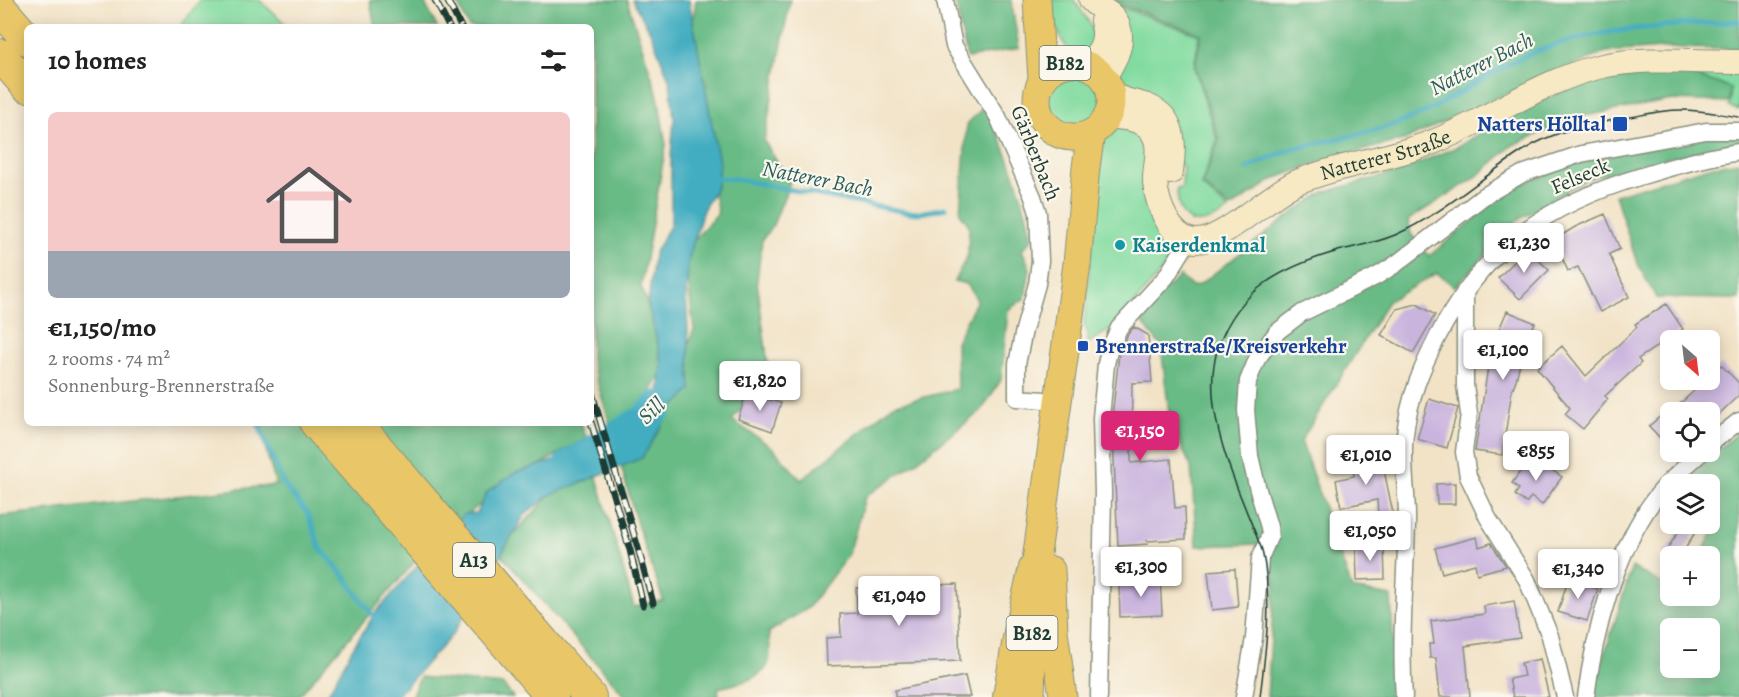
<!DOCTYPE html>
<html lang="en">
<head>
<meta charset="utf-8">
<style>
  :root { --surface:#fff; --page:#f6f6f6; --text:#222; --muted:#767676; --line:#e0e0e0; --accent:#db2777 }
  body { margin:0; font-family:Alegreya,serif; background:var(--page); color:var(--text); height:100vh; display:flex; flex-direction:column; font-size:22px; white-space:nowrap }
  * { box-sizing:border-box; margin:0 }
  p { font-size:20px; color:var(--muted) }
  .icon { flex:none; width:33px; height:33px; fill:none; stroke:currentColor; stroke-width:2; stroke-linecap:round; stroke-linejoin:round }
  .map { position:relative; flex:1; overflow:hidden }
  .drawer { position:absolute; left:24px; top:24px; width:570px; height:402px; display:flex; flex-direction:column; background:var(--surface); border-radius:9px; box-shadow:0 3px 15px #0003 }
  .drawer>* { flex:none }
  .needle { width:39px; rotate:152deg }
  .buttons { position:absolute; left:1660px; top:330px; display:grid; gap:12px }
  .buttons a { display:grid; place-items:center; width:60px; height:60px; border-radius:9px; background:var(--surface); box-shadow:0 3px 15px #0003; font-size:30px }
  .price { position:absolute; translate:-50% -51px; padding:0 14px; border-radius:6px; background:#fff; color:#222; font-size:20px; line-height:39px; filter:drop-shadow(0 2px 3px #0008) }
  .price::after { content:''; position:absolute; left:50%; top:36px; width:18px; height:14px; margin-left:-9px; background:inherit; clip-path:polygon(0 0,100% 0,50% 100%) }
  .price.on { background:var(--accent); color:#fff }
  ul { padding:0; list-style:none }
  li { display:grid; align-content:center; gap:12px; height:318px; padding:0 24px }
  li+li { border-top:2px solid var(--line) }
  li span { display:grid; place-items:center; height:186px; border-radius:9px; color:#555 }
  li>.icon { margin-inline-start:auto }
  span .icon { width:108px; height:108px; fill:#fffc; stroke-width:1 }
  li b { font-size:26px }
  h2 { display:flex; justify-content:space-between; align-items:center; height:72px; padding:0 24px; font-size:26px }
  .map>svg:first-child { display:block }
  .green { fill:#82dba0; stroke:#508c6a; stroke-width:1.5 }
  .forest { fill:#69bb86; stroke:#447c5d; stroke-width:1.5; fill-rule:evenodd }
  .water { fill:#42adc1; stroke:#30757a; stroke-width:1.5 }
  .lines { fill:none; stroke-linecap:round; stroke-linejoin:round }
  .stream { stroke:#42adc1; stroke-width:5 }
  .river { stroke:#42adc1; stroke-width:32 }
  .building { fill:#c9b4de }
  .street-casing { stroke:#88907e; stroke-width:19 }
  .secondary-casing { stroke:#88907e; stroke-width:26 }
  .primary-casing { stroke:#88907e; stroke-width:29 }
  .highway-casing { stroke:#88907e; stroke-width:34 }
  .street { stroke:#fff; stroke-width:16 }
  .secondary { stroke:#f6e9c3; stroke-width:24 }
  .primary { stroke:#e9c769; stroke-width:27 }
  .highway { stroke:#e9c769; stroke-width:32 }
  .tram { stroke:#1f3d34; stroke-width:1.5 }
  .rail-casing { stroke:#1f3d34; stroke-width:7 }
  .rail { stroke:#fbf7ec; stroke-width:4.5; stroke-dasharray:14; stroke-linecap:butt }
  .transit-dot { fill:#1a4fb4; stroke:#fbf7ec; stroke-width:2 }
  .culture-dot { fill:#0f9aa8; stroke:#fbf7ec; stroke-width:2 }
  .labels { text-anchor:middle; stroke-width:4.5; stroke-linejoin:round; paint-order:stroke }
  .shield { fill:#fbf7ec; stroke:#61756b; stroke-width:1.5 }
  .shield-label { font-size:20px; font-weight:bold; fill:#1f3d34 }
  .transit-label { font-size:21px; font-weight:bold; fill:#164399; stroke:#fbf7ec; text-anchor:end }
  .street-label { font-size:21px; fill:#1f3d34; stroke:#fbf7ec }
  .culture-label { font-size:21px; font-weight:bold; fill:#0d838f; stroke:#fbf7ec; text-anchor:start }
  .water-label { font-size:22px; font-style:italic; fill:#2a5f5e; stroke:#fbf7ec }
</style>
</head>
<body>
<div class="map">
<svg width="1739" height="697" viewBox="0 0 1739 697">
  <rect width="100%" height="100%" fill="#fbf7ec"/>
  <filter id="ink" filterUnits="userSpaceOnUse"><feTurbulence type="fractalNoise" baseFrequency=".0167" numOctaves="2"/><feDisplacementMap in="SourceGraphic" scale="12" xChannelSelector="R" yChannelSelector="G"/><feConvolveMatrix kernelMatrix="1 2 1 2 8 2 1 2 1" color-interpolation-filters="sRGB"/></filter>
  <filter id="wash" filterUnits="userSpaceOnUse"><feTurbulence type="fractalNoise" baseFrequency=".008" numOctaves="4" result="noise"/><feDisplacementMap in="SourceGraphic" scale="24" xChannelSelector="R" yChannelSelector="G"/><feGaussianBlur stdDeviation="1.35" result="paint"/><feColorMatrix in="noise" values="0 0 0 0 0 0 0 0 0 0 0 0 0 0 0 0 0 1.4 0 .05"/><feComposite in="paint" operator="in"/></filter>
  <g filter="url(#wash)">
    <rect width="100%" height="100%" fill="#f2e3c7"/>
    <path class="green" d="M200 0H259L289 27H180Z
      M1048 0H1074C1084 17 1093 21 1094 43 1091 45 1087 51 1083 53 1063 62 1051 12 1048 0Z
      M1115 5 1199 35 1194 67 1217 140 1201 185 1229 210C1201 229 1178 229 1177 189L1182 188 1183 167 1120 85 1118 78Z
      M1739 70V110L1729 107 1731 88 1681 71Z
      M1045 99a28 28 0 1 1 56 0a28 28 0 1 1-56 0Z
      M1117 127 1134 131 1147 142 1150 212C1158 234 1173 238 1169 262L1115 327 1088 343V333L1084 324 1102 135Z"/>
    <path class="forest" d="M370 0H423L437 27H375Z
      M456 0H627L658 96 666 145 641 286 668 364 629 427 611 428 591 361V27H469Z
      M696 0H790L764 141 790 182 773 225 762 240 757 281 769 373 732 420 773 448 801 480 893 405 957 389 956 342 977 300 967 284 954 281 968 255 969 225 960 213 967 124 985 106C1006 148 1023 193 1032 239L1022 250 1030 268 1025 298 1008 310 1001 380 981 411 916 462 865 497 849 554 808 608 769 632C769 641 771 652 769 661 766 679 732 685 718 688L719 697H626L498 551 554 491 596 474 634 607 663 600 637 524 621 466 666 407 694 329 684 251 718 213 708 164 691 136 707 82 688 53Z
      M955 0H1011L1019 48 967 58Z
      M1108 0H1739V49L1662 48 1606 52 1494 99 1407 139 1326 160 1276 178 1230 208 1202 184 1219 140 1195 66 1201 34Z
      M1681 71 1731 88 1729 102 1672 100 1578 117 1513 145 1475 178 1408 220 1411 234 1429 256 1514 187 1580 162 1709 134 1739 137V146L1671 157 1586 179 1518 220 1455 287 1437 273 1388 301 1301 441 1352 589 1391 596 1396 697H1267L1275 580 1261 544 1197 546 1191 467 1170 421 1161 346 1137 316 1180 276 1192 287 1199 285 1294 212 1324 192 1395 173 1459 146 1523 108 1592 80Z
      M1739 162V299L1656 298 1636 260 1615 195 1713 166Z
      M258 423H581L586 438 505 485 432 542 298 697H0V516L276 485Z
      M1739 431V697H1591L1632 567 1671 589V596H1710V556H1700L1721 518 1710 511V484H1681ZM1671 628H1710V668H1671Z
      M420 677 503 685 513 697H411Z"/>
    <path class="water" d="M632 0H689L719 162 717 186 703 210 689 258 686 292 691 390 672 409 642 458 548 496 524 516 453 634 396 697H326L354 646 376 612 464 514 477 513 487 492 515 473 613 442 642 418 659 394 662 364 648 303 654 254 671 224V156L674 118 670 82 651 33Z"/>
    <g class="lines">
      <path class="stream" d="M1246 169C1263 162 1280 152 1297 148 1336 138 1373 134 1412 118 1448 103 1480 78 1515 61 1584 26 1664 27 1739 21
        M712 178 736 179 906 212 920 213 946 208
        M258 423 284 485 308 514 320 548 345 577 376 620"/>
      <path class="river" d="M568 467 646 419 658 406"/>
    </g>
    <g id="blocks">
      <path class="building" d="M1605 214 1620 249 1609 254 1629 297 1600 312 1578 267 1568 271 1554 240 1575 227Z
        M1527 249 1549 270 1520 299 1498 278Z
        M1417 304 1435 315 1413 353 1381 335 1397 309Z
        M1666 304 1683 329 1638 359 1641 363 1605 396 1608 399 1583 429 1565 414 1570 408 1537 368 1562 346 1586 376 1637 327 1635 324Z
        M1507 311 1535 323 1533 327 1538 329 1527 356 1523 350 1516 380 1512 390 1502 455 1475 451 1491 348Z
        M1134 327 1148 335 1152 382 1132 383 1131 463 1171 459 1175 508 1185 507 1186 539 1147 541 1148 544 1118 546 1112 418 1119 354 1128 334Z
        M1721 365 1739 383V395L1717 416 1713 412H1671L1706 380H1710V375Z
        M746 394 781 403 772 431 738 419Z
        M1429 399 1458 408 1447 448 1417 439Z
        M1663 414 1671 422V450L1649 426Z
        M1381 456 1393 513 1378 514 1377 500 1341 507 1336 480 1354 476 1352 463Z
        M1531 456 1562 477 1542 505 1531 497 1526 503 1515 495 1519 489 1512 483Z
        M1455 483V504H1437L1436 484Z
        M1683 524H1700L1681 556H1663Z
        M1477 537 1479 547 1491 543 1506 566 1477 574 1475 564 1442 573 1435 548Z
        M1384 544 1385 579 1357 580 1356 545Z
        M1235 569 1238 607 1212 610 1208 571Z
        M1160 576 1162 615 1120 617 1119 584 1139 583V577Z
        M1568 580 1598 589 1587 621 1558 612Z
        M957 584 960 661 827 666 826 638 841 637 840 614 857 613 856 588Z
        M1514 601 1520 638 1465 646 1470 697H1440L1436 658H1430L1429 644H1434L1431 621 1485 614 1484 606Z
        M1540 659 1549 697H1513L1509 679 1524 676 1521 663Z
        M965 676 970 697H895V690Z"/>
    </g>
  </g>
  <g filter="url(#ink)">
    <use href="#blocks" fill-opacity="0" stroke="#88907e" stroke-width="1.5"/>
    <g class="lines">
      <defs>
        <path id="street" d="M945 0 954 46 998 117 1033 197 1038 213 1040 261 1037 284 1024 330 1017 364V398L1059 401
          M1465 291V385L1469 414 1464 452 1468 476 1488 518 1527 580 1550 636 1565 697
          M1710 444 1739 421
          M1099 697 1103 493 1101 418 1106 364 1109 351 1119 328 1166 277 1189 240
          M1244 697 1254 638 1260 558 1270 535 1269 527 1258 490 1250 456 1246 410 1248 381 1257 359 1277 332 1302 313 1377 276 1396 264 1484 196 1522 174 1581 154 1706 131H1739
          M1404 697C1400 639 1405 582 1407 525 1408 494 1401 464 1405 434 1409 398 1422 367 1438 336 1486 245 1546 205 1642 176 1674 166 1706 157 1739 152
          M1586 697C1594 633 1615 554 1653 501 1667 482 1685 467 1702 452"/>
        <g id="secondary">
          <path d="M1091 0C1097 7 1108 11 1114 18 1128 38 1115 60 1104 77"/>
          <path d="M1087 65C1101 52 1108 40 1102 21"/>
          <path d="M1111 94C1123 101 1135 102 1147 106 1177 118 1174 146 1171 172"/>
          <path id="s1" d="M1108 116C1122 118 1140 118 1150 129 1164 145 1154 164 1155 182 1157 204 1170 240 1196 241 1222 242 1270 194 1297 182 1341 164 1389 159 1433 142 1489 120 1538 82 1598 67 1644 56 1692 62 1739 62"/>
        </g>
        <path id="primary" d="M1037 0 1042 79
          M1037 100a37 37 0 1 1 74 0a37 37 0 1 1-74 0Z
          M1051 570 1054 631 1063 697
          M1031 697 1035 568 1077 264 1086 167 1091 133"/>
        <path id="highway" d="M0 8 27 39
          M0 55 27 86
          M316 423 552 697
          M356 423 590 697
          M1009 697 1020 633 1035 568"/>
      </defs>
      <use href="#street" class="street-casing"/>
      <use href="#secondary" class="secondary-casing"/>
      <use href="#primary" class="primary-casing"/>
      <use href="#highway" class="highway-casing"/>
      <use href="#street" class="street"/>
      <use href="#secondary" class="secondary"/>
      <use href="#primary" class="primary"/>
      <use href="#highway" class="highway"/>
      <path class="tram" d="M1260 697C1266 647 1273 599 1262 550 1240 492 1196 407 1219 345 1239 289 1283 267 1338 251 1357 246 1376 243 1395 235 1443 214 1480 178 1524 150 1557 129 1593 124 1631 117 1647 114 1664 110 1680 110 1700 110 1720 114 1739 117"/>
      <defs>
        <path id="rail" d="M435 0 449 27
          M447 0 461 27
          M591 390 638 548 653 603
          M591 422 630 550 643 605"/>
      </defs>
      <use href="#rail" class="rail-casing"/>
      <use href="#rail" class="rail"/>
    </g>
  </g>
  <g class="transit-dot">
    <rect x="1612" y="116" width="16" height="16" rx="3"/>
    <rect x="1077" y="340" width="12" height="12" rx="3"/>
  </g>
  <circle class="culture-dot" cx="1120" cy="245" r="6"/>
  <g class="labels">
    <g class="shield">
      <rect x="1039.5" y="46" width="51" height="34" rx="4.5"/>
      <rect x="453" y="543" width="42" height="34" rx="4.5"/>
      <rect x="1006.5" y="616" width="51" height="34" rx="4.5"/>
    </g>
    <g class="shield-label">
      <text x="1065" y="70">B182</text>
      <text x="474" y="567">A13</text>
      <text x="1032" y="640">B182</text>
    </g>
    <g class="transit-label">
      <text x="1606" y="131">Natters Hölltal</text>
      <text x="1095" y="353" text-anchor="start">Brennerstraße/Kreisverkehr</text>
    </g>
    <g class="street-label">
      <text transform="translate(1036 153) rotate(68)" y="7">Gärberbach</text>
      <text dy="7" stroke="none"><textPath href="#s1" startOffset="388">Natterer Straße</textPath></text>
      <text transform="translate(1580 176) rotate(-23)" y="7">Felseck</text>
    </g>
    <g class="culture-label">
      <text x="1132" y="252">Kaiserdenkmal</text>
    </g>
    <g class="water-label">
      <text transform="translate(1481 63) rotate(-27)" y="8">Natterer Bach</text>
      <text transform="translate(818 178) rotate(11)" y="8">Natterer Bach</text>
      <text transform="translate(651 410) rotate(-43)" y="8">Sill</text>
    </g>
  </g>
</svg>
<div class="buttons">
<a><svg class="needle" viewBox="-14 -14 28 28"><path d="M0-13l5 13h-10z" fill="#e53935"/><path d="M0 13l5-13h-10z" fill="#767676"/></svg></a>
<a><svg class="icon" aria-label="locate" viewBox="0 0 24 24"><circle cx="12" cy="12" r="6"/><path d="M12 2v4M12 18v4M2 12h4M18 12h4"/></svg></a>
<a><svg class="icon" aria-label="layers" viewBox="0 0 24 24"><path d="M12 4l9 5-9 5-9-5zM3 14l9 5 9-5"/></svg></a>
<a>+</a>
<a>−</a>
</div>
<b class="price" style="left:1524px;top:274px">€1,230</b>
<b class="price" style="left:1503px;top:381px">€1,100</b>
<b class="price" style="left:760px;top:412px">€1,820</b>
<b class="price on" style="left:1140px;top:462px">€1,150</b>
<b class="price" style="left:1536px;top:482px">€855</b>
<b class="price" style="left:1366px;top:486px">€1,010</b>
<b class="price" style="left:1370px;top:562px">€1,050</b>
<b class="price" style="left:1141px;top:598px">€1,300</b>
<b class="price" style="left:1578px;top:600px">€1,340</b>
<b class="price" style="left:899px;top:627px">€1,040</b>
<section class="drawer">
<h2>10 homes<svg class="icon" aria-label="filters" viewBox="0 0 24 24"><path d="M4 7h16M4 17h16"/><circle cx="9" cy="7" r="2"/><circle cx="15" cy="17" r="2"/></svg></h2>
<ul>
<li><span style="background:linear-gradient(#f6c9c9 75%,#9aa5b1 0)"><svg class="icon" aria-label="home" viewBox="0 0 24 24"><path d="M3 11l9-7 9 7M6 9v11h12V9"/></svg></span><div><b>€1,150/mo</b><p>2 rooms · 74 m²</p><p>Sonnenburg-Brennerstraße</p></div></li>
</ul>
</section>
</div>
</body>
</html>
